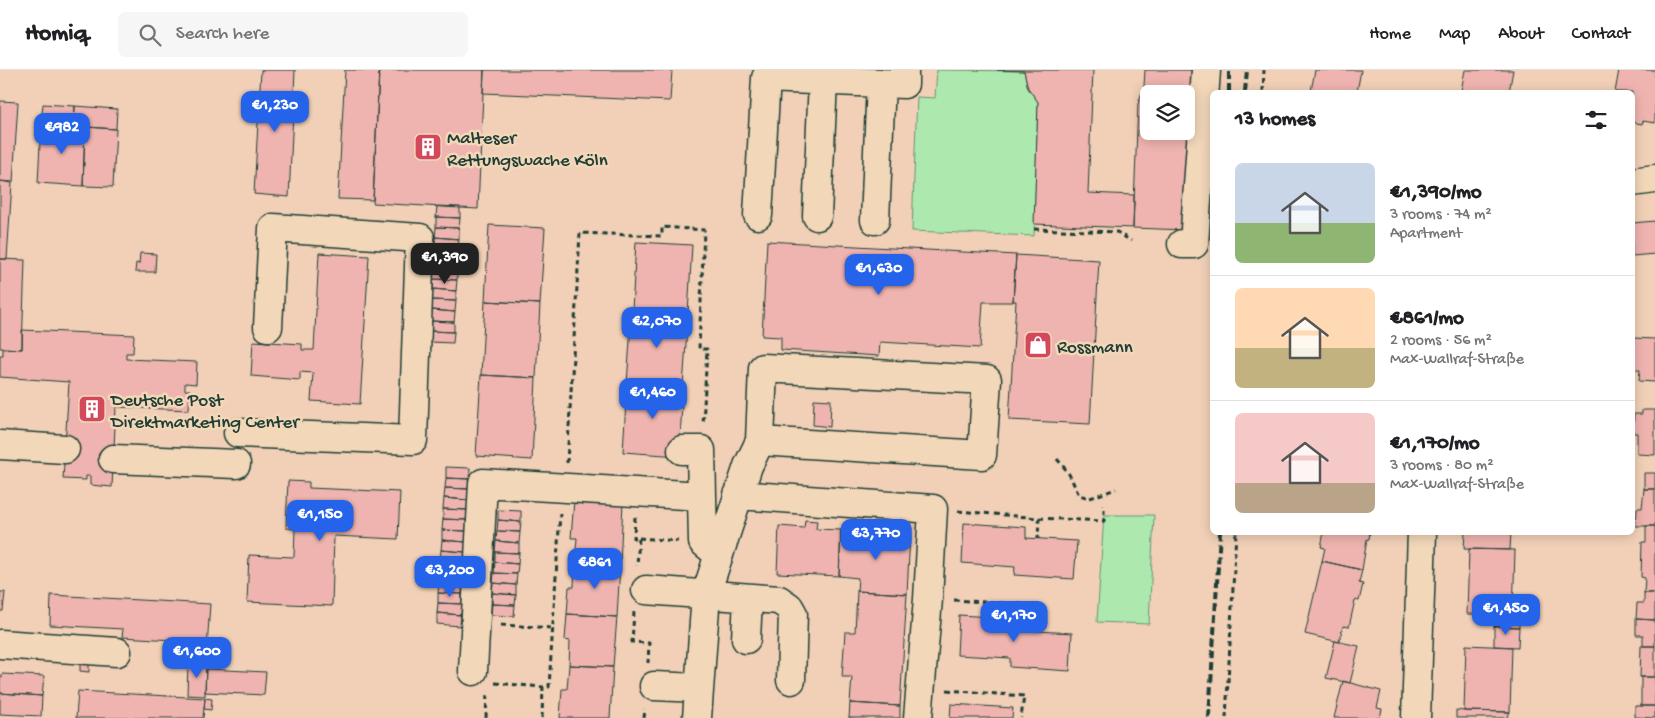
<!DOCTYPE html>
<html lang="en">
<head>
<meta charset="utf-8">
<style>
  :root { --surface:#fff; --page:#f6f6f6; --text:#202124; --muted:#757577; --line:#e0e0e0; --accent:#2563eb }
  body { margin:0; font-family:"Gochi Hand",sans-serif; background:var(--page); color:var(--text); height:100vh; display:flex; flex-direction:column; font-size:19px; white-space:nowrap }
  * { box-sizing:border-box; margin:0 }
  p { font-size:16px; color:var(--muted) }
  .icon { flex:none; width:28px; height:28px; fill:none; stroke:currentColor; stroke-width:2; stroke-linecap:round; stroke-linejoin:round }
  .map { position:relative; flex:1; overflow:hidden }
  .details { position:absolute; left:1210px; top:20px; width:425px; height:445px; display:flex; flex-direction:column; background:var(--surface); border-radius:8px; box-shadow:0 2px 12px #0003 }
  .details>* { flex:none }
  .buttons { position:absolute; left:1140px; top:15px; display:grid; gap:10px }
  .buttons a { display:grid; place-items:center; width:55px; height:55px; border-radius:8px; background:var(--surface); box-shadow:0 2px 12px #0003; font-size:25px }
  .price { position:absolute; translate:-50% -42px; padding:0 11px; border-radius:10px; background:var(--accent); color:#fff; font-size:16px; line-height:32px; filter:drop-shadow(0 1px 2px #0008) }
  .price::after { content:''; position:absolute; left:50%; top:30px; width:15px; height:11px; margin-left:-8px; background:inherit; clip-path:polygon(0 0,100% 0,50% 100%) }
  .price.active { background:#222; color:#fff }
  ul { padding:0; list-style:none }
  li { display:flex; align-items:center; gap:15px; height:125px; padding:0 25px }
  li+li { border-top:1px solid var(--line) }
  li span { display:grid; place-items:center; flex:none; width:140px; height:100px; border-radius:8px; color:#555 }
  li>.icon { margin-inline-start:auto }
  span .icon { width:60px; height:60px; fill:#fffc; stroke-width:1 }
  li b { font-size:21px }
  h2 { display:flex; justify-content:space-between; align-items:center; height:60px; padding:0 25px; font-size:21px }
  header { display:flex; align-items:center; gap:30px; box-sizing:border-box; height:70px; padding:0 25px; background:var(--surface); border-bottom:1px solid var(--line) }
  header strong { font-size:24px }
  nav { display:flex; gap:28px; margin-inline-start:auto; font-size:18px }
  .search { width:350px; height:45px; background:var(--page); display:flex; align-items:center; gap:12px; box-sizing:border-box; padding:0 18px; border-radius:8px; color:var(--muted); font-size:19px }
  .map>svg:first-child { display:block }
  .green { fill:#ade9af; stroke:#669372 }
  .building { fill:#efb4af; stroke:#1f3d34; fill-rule:evenodd }
  .lines { fill:none; stroke-linecap:round; stroke-linejoin:round }
  .minor-casing { stroke:#1f3d34; stroke-width:31 }
  .path { stroke:#1f3d34; stroke-width:3; stroke-dasharray:5 4; stroke-linecap:butt }
  .minor { stroke:#f2d7b9; stroke-width:28 }
  .rail { stroke:#1f3d34; stroke-width:4; stroke-dasharray:8 4; stroke-linecap:butt }
  .labels { text-anchor:middle; stroke-width:5; stroke-linejoin:round; paint-order:stroke }
  .poi-label { font-size:19px; fill:#1f3d34; stroke:#f2d7b9; text-anchor:start }
</style>
</head>
<body>
<header>
<strong>Homiq</strong>
<div class="search"><svg class="icon" aria-label="search" viewBox="0 0 24 24"><circle cx="10" cy="10" r="6"/><path d="M15 15l6 6"/></svg>Search here</div>
<nav><a>Home</a><a>Map</a><a>About</a><a>Contact</a></nav>
</header>
<div class="map">
<svg width="1655" height="648" viewBox="0 0 1655 648">
  <rect width="100%" height="100%" fill="#f1d0b7"/>
  <filter id="ink" filterUnits="userSpaceOnUse"><feTurbulence type="fractalNoise" baseFrequency=".02" numOctaves="2"/><feDisplacementMap in="SourceGraphic" scale="10" xChannelSelector="R" yChannelSelector="G"/><feConvolveMatrix kernelMatrix="1 2 1 2 8 2 1 2 1" color-interpolation-filters="sRGB"/></filter>
  <g filter="url(#ink)">
    <path class="green" d="M937 0 1024 1 1028 18 1038 32 1034 166 912 161 917 27 935 28Z
      M1104 445H1154L1149 554 1097 552Z"/>
    <path class="building" d="M261 0H295L289 127 254 124Z
      M345 0H379L373 130 338 129Z
      M379 0H484L478 139 373 133Z
      M484 0H672L670 31 483 23Z
      M997 0H1093L1088 123 1134 125 1133 158 1034 154 1038 32 1028 18 1024 1Z
      M1145 0H1197V9H1192L1185 160 1133 158 1138 34 1144 16ZM1149 24H1186V61H1149Z
      M1315 0H1361L1357 22 1311 21Z
      M1465 0H1513L1509 22 1461 21Z
      M1619 0H1655V53L1643 51 1642 54 1632 52V22H1615Z
      M0 31 18 32 13 112 0 111Z
      M43 34 75 36 74 56 41 54Z
      M75 36 117 39 116 59 74 56Z
      M41 54 85 57 83 116 38 113Z
      M85 57 116 59 113 117 83 116Z
      M0 111 12 113 7 189H0Z
      M437 136 460 137V148L436 147Z
      M436 147 460 148 459 158 436 157Z
      M1655 151V184L1632 186V153Z
      M489 155 545 158 540 234 485 231Z
      M436 157 459 158V169L435 167Z
      M435 167 459 169 458 179 435 178Z
      M767 171 1016 185 1013 232H983L980 278 880 272 879 286 781 280V267L762 266Z
      M636 172 692 175 688 244 632 240Z
      M435 178 458 179V189L434 188Z
      M140 183 156 184 155 202H135L136 193 139 194Z
      M319 183 369 186 360 334 311 331 313 303 300 302V310L251 306 253 271 302 274V280H314Z
      M1016 185 1099 190 1090 354 1009 350 1016 231H1013Z
      M434 188 458 189 457 200 434 199Z
      M0 189 25 190 22 279 0 278Z
      M434 199 457 200V210L433 209Z
      M433 209 457 210 456 221 433 219Z
      M433 219 456 221V231L432 230Z
      M432 230 456 231 455 242 432 240Z
      M485 231 540 234 536 308 481 305Z
      M432 240 455 242 454 252 431 251Z
      M632 240 688 244 683 317 627 314Z
      M431 251 454 252V262L431 261Z
      M22 260 134 265 133 283H126V289L197 292 196 314 185 313V320H190L189 340 116 337 112 417 90 415V406H86V410L63 409 69 312 0 307V285H3V278L22 279Z
      M431 261 454 262 453 273 430 272Z
      M1633 268 1655 269V312L1639 311 1640 300H1632Z
      M481 305 536 308 532 390 476 386Z
      M627 314 683 317 679 386 623 382Z
      M814 329 831 330 830 357 813 355Z
      M1642 340H1655V385L1637 384V363H1633L1634 344H1642Z
      M446 397 470 398 469 409 446 408Z
      M1644 403H1655V419H1644Z
      M446 408 469 409V419L445 418Z
      M288 411 309 412V418L400 422 398 469 334 466 332 536 247 532 249 485 294 487 295 459 286 458Z
      M445 418 469 419 468 430 444 428Z
      M1644 419H1655V456H1636L1637 438H1642Z
      M444 428 468 430 467 440 443 439Z
      M574 430 623 433 620 495 575 492 577 468H571Z
      M443 439 467 440V450L443 449Z
      M498 440 521 441V452L498 450Z
      M443 449 467 450 466 461 442 460Z
      M498 450 521 452 520 462 497 461Z
      M805 450 817 451 816 459 841 460 839 506 777 503 779 456 804 458Z
      M964 453 1026 457V468L1077 471 1074 509 1014 505 1015 497 962 493Z
      M1646 456H1655V523H1644L1645 508 1641 507 1642 472H1646Z
      M442 460 466 461V472L442 470Z
      M841 460 910 464 907 524 857 521 858 508 839 506Z
      M497 461 520 462 519 473 496 471Z
      M1324 462H1370L1369 469H1367L1362 500 1322 491 1325 478 1321 477Z
      M1465 462H1511L1510 480 1464 479Z
      M442 470 466 472 465 482 441 480Z
      M496 471 519 473V483L495 482Z
      M1469 479 1515 480 1513 545 1467 544Z
      M441 480 465 482 464 493 440 491Z
      M495 482 519 483 518 494 495 492Z
      M440 491 464 493 463 503 440 502Z
      M1322 491 1362 500 1359 513 1363 514 1359 531 1355 530 1349 557 1343 556 1339 572 1305 564Z
      M495 492 518 494 517 504 494 503Z
      M575 492 620 495 617 547 567 544 569 517H574Z
      M440 502 463 503V513L439 512Z
      M494 503 517 504 516 515 493 513Z
      M439 512 463 513 462 524 438 523Z
      M493 513 516 515V525L492 523Z
      M857 521 907 524 900 636 850 633 852 607H842L845 562H855Z
      M0 522H5L3 541H0Z
      M438 523 462 524V534L438 533Z
      M492 523 516 525 515 535 492 534Z
      M1644 523H1655V550L1636 549 1637 533H1644Z
      M51 525 210 534 206 593 190 592 191 571 122 567 123 559 50 555Z
      M438 533 462 534 461 545 437 543Z
      M492 534 515 535 514 546 491 545Z
      M437 543 461 545 460 556 437 554Z
      M567 544 617 547 613 597 569 595 570 571 565 570Z
      M1513 544H1519V557L1494 556 1495 545Z
      M959 545 1022 549 1021 560 1072 563 1070 601 1010 597V588L957 585Z
      M1636 549 1655 550V576H1643V565H1636Z
      M1494 556 1519 557 1518 577 1494 576Z
      M1335 571 1359 576 1350 613 1326 608Z
      M1466 575 1512 577 1510 642 1464 641Z
      M1641 576H1655V607H1640Z
      M80 585H89V602L80 601Z
      M188 592 206 593 205 626 187 625Z
      M569 595 613 597 610 648H560L562 619H567Z
      M206 599 266 602 264 625 205 622Z
      M2 604 44 606 42 626 0 623V607L2 608Z
      M1641 607H1655V636H1641Z
      M1343 611 1381 621 1377 638 1382 639 1380 648H1334Z
      M78 621 205 628 203 648H76Z
      M0 623 42 626 41 646 0 644Z
      M205 628 212 629 211 640 204 639Z
      M850 633 900 636V648H849Z
      M951 634 1013 638 1012 648H950Z
      M1635 636H1655V648L1635 647Z
      M1456 640 1464 641 1510 642 1507 648H1456Z"/>
    <g class="lines">
      <defs>
        <path id="minor" d="M1632 112 1655 109
          M758 145 766 8 904 14V0
          M817 146 823 10
          M875 150 881 13
          M1182 174H1194L1206 0
          M238 363 413 370 420 168 273 158 268 257
          M0 375 65 379
          M682 380H701L703 472 719 485
          M113 389 236 394
          M738 425 933 439 928 529 918 648
          M646 520 779 530 789 537 793 544 791 610
          M746 569 748 528
          M0 574 117 582
          M473 601 483 413 702 426
          M654 616 699 618
          M697 648 706 524 748 396 760 371 763 298 987 310 982 385 760 371
          M1416 648 1422 462"/>
      </defs>
      <use href="#minor" class="minor-casing"/>
      <path class="path" d="M1263 22 1264 0
        M1034 159 1117 162 1131 171
        M1057 389 1068 402 1079 425 1090 428 1116 419
        M567 393 580 163 662 166V157L704 160 699 279H707L703 355
        M958 441 1039 448 1038 469
        M635 447 634 468H639L637 496
        M1039 448 1104 451V434
        M639 468 678 471
        M954 530 1032 535V560
        M634 542 632 572 649 573 648 593
        M501 555 553 558
        M495 613 543 617
        M947 620 1024 626 1021 648
        M486 648 487 622
        M542 648 543 617H549L560 443
        M644 648 645 639
        M1226 648 1236 462"/>
      <use href="#minor" class="minor"/>
      <path class="rail" d="M1229 22V0
        M1245 22 1247 0
        M1209 648 1220 462"/>
    </g>
  </g>
  <defs>
    <symbol id="building-square" viewBox="-11 -11 22 22"><rect x="-9" y="-9" width="18" height="18" rx="4" fill="#d1495b" stroke="#f2d7b9"/><path d="M-4-6H4V6H1V3H-1V6H-4ZM-2.5-4.3h1.7v1.8h-1.7ZM.8-4.3h1.7v1.8H.8ZM-2.5-1h1.7V.8h-1.7ZM.8-1h1.7V.8H.8Z" fill="#fff"/></symbol>
    <symbol id="shop-square" viewBox="-11 -11 22 22"><rect x="-9" y="-9" width="18" height="18" rx="4" fill="#d1495b" stroke="#f2d7b9"/><path d="M-5-2.5h2.3a2.7 3.5 0 0 1 5.4 0H5L5.5 6h-11ZM-1.5-2.5h3a1.5 2.3 0 0 0-3 0Z" fill="#fff"/></symbol>
  </defs>
  <g fill-rule="evenodd">
    <use href="#building-square" x="412" y="61" width="32" height="32"/>
    <use href="#shop-square" x="1022" y="259" width="32" height="32"/>
    <use href="#building-square" x="76" y="323" width="32" height="32"/>
  </g>
  <g class="labels">
    <g class="poi-label">
      <text x="447" y="73">Malteser<tspan x="447" dy="22">Rettungswache Köln</tspan></text>
      <text x="1057" y="282">Rossmann</text>
      <text x="111" y="335">Deutsche Post<tspan x="111" dy="22">Direktmarketing Center</tspan></text>
    </g>
  </g>
</svg>
<div class="buttons">
<a><svg class="icon" aria-label="layers" viewBox="0 0 24 24"><path d="M12 4l9 5-9 5-9-5zM3 14l9 5 9-5"/></svg></a>
</div>
<b class="price" style="left:275px;top:63px">€1,230</b>
<b class="price" style="left:62px;top:85px">€982</b>
<b class="price active" style="left:445px;top:215px">€1,390</b>
<b class="price" style="left:879px;top:226px">€1,630</b>
<b class="price" style="left:657px;top:279px">€2,070</b>
<b class="price" style="left:653px;top:350px">€1,460</b>
<b class="price" style="left:320px;top:472px">€1,150</b>
<b class="price" style="left:876px;top:491px">€3,770</b>
<b class="price" style="left:595px;top:520px">€861</b>
<b class="price" style="left:450px;top:528px">€3,200</b>
<b class="price" style="left:1506px;top:566px">€1,450</b>
<b class="price" style="left:1014px;top:573px">€1,170</b>
<b class="price" style="left:197px;top:609px">€1,600</b>
<section class="details">
<h2>13 homes<svg class="icon" aria-label="filters" viewBox="0 0 24 24"><path d="M4 7h16M4 17h16"/><circle cx="9" cy="7" r="2"/><circle cx="15" cy="17" r="2"/></svg></h2>
<ul>
<li><span style="background:linear-gradient(#c9d6e8 60%,#8fb573 0)"><svg class="icon" aria-label="home" viewBox="0 0 24 24"><path d="M3 11l9-7 9 7M6 9v11h12V9"/></svg></span><div><b>€1,390/mo</b><p>3 rooms · 74 m²</p><p>Apartment</p></div></li>
<li><span style="background:linear-gradient(#ffd9b3 60%,#c2b280 0)"><svg class="icon" aria-label="home" viewBox="0 0 24 24"><path d="M3 11l9-7 9 7M6 9v11h12V9"/></svg></span><div><b>€861/mo</b><p>2 rooms · 56 m²</p><p>Max-Wallraf-Straße</p></div></li>
<li><span style="background:linear-gradient(#f6c9c9 70%,#b9a48a 0)"><svg class="icon" aria-label="home" viewBox="0 0 24 24"><path d="M3 11l9-7 9 7M6 9v11h12V9"/></svg></span><div><b>€1,170/mo</b><p>3 rooms · 80 m²</p><p>Max-Wallraf-Straße</p></div></li>
</ul>
</section>
</div>
</body>
</html>
